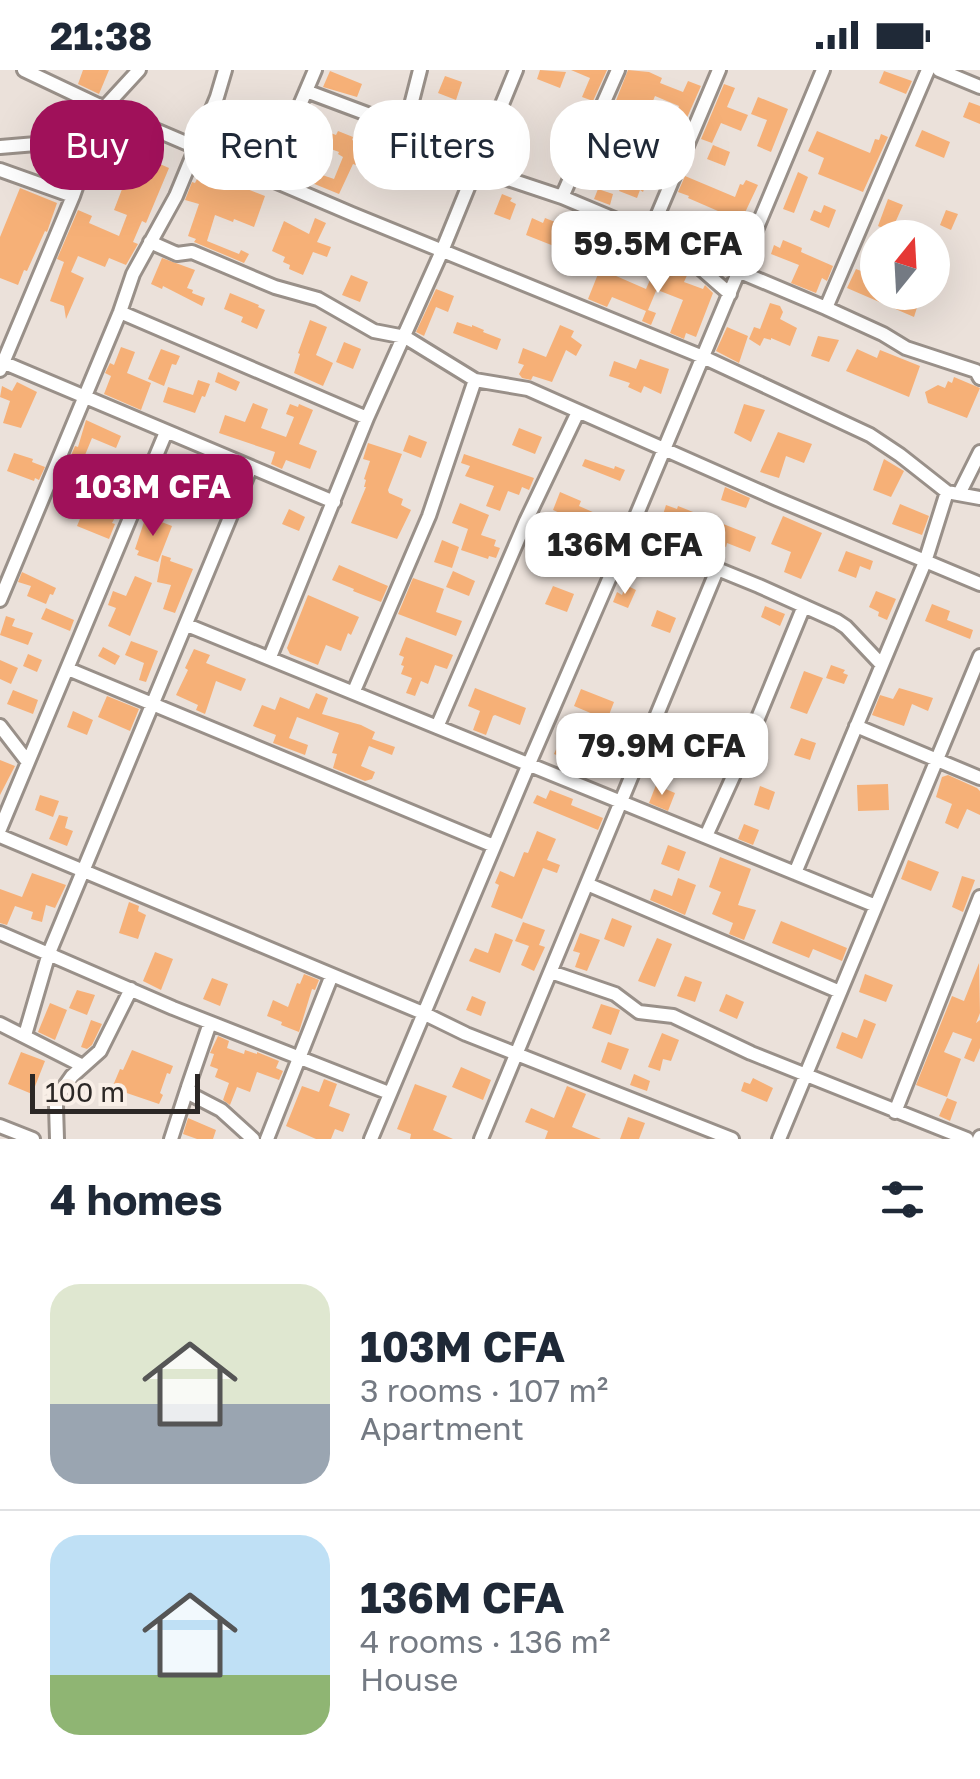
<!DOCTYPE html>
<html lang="en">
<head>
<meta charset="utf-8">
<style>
  :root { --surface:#fff; --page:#f2f2f3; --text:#1f2937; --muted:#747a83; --line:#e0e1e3; --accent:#a0115a }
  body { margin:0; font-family:"Golos Text",sans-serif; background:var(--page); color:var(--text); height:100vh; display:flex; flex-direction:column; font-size:38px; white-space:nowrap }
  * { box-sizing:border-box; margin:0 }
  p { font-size:32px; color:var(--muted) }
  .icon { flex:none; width:55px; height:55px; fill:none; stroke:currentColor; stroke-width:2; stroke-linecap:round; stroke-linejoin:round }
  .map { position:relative; height:1069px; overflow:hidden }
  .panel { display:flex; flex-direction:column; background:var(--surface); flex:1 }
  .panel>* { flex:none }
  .hud { position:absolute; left:30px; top:30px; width:920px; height:90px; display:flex; gap:20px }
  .needle { width:65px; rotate:18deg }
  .fabs { position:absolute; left:860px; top:150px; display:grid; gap:20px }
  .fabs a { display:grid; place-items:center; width:90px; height:90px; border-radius:50%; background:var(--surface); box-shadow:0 10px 40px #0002; font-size:50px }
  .scale { position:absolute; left:30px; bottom:25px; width:170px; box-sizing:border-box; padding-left:10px; border:5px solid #2c2826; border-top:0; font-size:28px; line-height:35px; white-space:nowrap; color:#2c2826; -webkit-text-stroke:8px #f9efe7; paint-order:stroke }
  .price { position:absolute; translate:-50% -85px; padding:0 22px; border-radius:20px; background:#fff; color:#222; font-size:32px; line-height:65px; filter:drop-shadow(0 2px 5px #0008) }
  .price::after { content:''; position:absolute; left:50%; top:60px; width:30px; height:22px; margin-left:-15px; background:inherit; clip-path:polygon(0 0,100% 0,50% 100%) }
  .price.on { background:var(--accent); color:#fff }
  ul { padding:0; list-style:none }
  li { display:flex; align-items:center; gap:30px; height:250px; padding:0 50px }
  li+li { border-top:2px solid var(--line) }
  li span { display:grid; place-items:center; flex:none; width:280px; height:200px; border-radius:30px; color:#555 }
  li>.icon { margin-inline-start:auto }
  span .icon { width:120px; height:120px; fill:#fffc; stroke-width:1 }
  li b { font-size:42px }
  h2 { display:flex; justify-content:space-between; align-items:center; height:120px; padding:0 50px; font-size:42px }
  .tag { padding:0 35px; border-radius:40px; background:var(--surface); box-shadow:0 10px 40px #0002; font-size:35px; line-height:90px }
  .tag.on { background:var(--accent); color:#fff }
  .status { display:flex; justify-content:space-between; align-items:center; height:70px; padding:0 50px; background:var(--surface); direction:ltr }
  .status svg { height:28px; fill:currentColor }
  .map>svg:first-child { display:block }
  .building { fill:#f6b077 }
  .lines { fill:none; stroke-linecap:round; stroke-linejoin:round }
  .street-casing { stroke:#999089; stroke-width:18 }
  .street { stroke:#fff; stroke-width:12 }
</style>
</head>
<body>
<div class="status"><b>21:38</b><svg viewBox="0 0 49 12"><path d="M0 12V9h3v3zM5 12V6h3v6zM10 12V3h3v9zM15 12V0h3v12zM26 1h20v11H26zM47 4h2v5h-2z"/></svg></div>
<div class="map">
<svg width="980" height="1069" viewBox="0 0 980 1069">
  <rect width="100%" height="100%" fill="#ebe1da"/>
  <path class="building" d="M83 0H109L99 24 78 14Z
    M540 0 566 2 560 18 537 9Z
    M571 0H607L593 31 582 27 590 8Z
    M628 0 649 2 662 8 660 13 683 22 688 11 701 16 682 59 671 55 679 36 655 26 635 74 626 70 630 60 608 51Z
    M330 1 362 14 357 27 323 17Z
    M884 1 912 11 906 24 879 13Z
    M445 6 462 12 456 30 438 23Z
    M724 14 735 18 727 37 748 45 741 61 721 53 712 73 701 69Z
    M758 27 788 39 771 82 757 76 767 50 751 44Z
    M969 32 980 36V54L963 47Z
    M450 52 462 57 457 70 452 68 448 75 435 68 438 61 445 64Z
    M230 57 248 64 244 76 225 71Z
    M922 60 950 72 944 88 915 76Z
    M325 61 336 65 338 61 353 67 352 70 362 74 360 80 416 98 410 114 353 94 339 124 290 104 293 95 334 109 343 87 338 84 339 82 320 75Z
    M817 61 870 83 875 69 879 70 881 64 888 67 863 122 818 104 824 88 808 81Z
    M713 75 730 82 725 96 707 89Z
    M53 76 74 85 62 112 41 104Z
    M137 84 169 98 146 153 142 151 133 172 138 174 126 195 109 188 105 197 78 186 71 202 84 208 66 249 64 236 50 231 64 192 57 189 78 140 92 146 89 153 119 166 127 145 114 140 124 114 106 108 112 91 131 97Z
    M634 86 653 93 656 86 668 91 658 115 647 111 643 122 640 120 637 128 619 121Z
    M219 100 232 105 229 112 265 126 254 157 234 149 233 152 215 145 207 171 239 184 241 180 249 184 244 193 194 172 196 169 188 166 199 134 185 130 192 112 195 113 197 109 213 114Z
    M798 102 808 107 794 143 783 139Z
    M685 106 735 127 740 114 743 115 746 110 758 115 741 151 688 128 689 126 678 122Z
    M20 118 57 133 47 162 45 161 27 201 24 200 18 215 0 208V167Z
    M598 119 613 124 610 135 594 129Z
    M502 124 512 128 510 131 516 134 510 150 494 144Z
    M888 129 903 135 891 162 878 156Z
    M824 135 836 140 829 158 810 150 814 140 821 143Z
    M946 140 958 144 951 160 940 155Z
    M315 148 326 153 317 172 331 177 327 187 313 182 303 205 289 199 290 195 283 192 285 187 272 181 284 151 309 164Z
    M532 148 543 153 545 148 573 159 564 180 526 165Z
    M696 161 723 171 719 182 692 171Z
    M783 170 802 178 801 182 833 196 827 211 822 208 816 223 791 213 799 195 771 184 774 175 780 178Z
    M870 179 878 182V189L871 205 878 208V222H913L921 225 914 247 847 218 856 199 861 201Z
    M162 188 195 200 187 218 193 220 192 223 205 228 202 236 163 216 162 219 151 214Z
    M667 191 689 201 684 212 703 219 705 215 713 223 696 267 686 263 684 269 670 263 683 230 660 221H656L648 240 656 243 651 255 642 251 646 241 612 227 607 237 588 229 600 199 646 219 656 196 664 200Z
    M351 205 368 212 360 232 342 225Z
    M436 219 454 226 448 242 436 237 424 266 416 262Z
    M230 223 259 235 258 237 265 240 257 259 241 252 243 247 224 239Z
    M770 233 780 236 783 242 780 249 797 258 790 276 771 268V270L764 268 760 276 749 269 754 257 760 259Z
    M310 250 327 257 316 285 333 293 323 316 294 303 300 284 298 283Z
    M457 252 472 257V255L484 260 483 262 501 269 497 280 453 263Z
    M560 255 574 261 571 267 582 275 576 286 566 280 552 312 533 306 531 310 522 308 519 304 524 295 518 293 523 278 546 287Z
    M727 257 748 266 739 293 716 281Z
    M818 266 839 270 829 292 811 286Z
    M344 272 361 279 353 299 336 292Z
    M121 277 135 282 127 303 151 313 141 340 104 324 111 306 105 303 110 293 114 295Z
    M161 279 180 286 176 295 172 294 164 316 148 309Z
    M857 279 877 288 880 280 920 296 909 327 846 301Z
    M640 289 669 299 661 324 644 316 641 323 628 317 630 313 609 306 614 291 636 299Z
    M218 302 240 312 236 321 215 312Z
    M954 307 980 318 967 348 928 333 925 322 938 315 945 318 948 311 952 313Z
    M198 310 210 314 205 327 202 326 195 343 163 332 168 317 193 325Z
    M17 312 37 322 21 358 3 353 10 331 0 327 2 316 12 321Z
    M253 333 268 339 261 358 286 367 294 347 286 344 290 334 298 337 299 334 313 340 299 374 317 381 310 399 286 390 282 399 271 394 275 382 219 363 225 345 245 352Z
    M744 334 765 340 751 372 734 363Z
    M86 350 121 366 116 378 92 368 83 390 102 398 95 417 124 431 112 453 115 454 109 469 77 456 85 437 66 429 68 424 57 419 75 376 78 377Z
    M519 358 542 367 535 384 512 375Z
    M778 362 812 374 804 393 786 386 779 408 760 402Z
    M409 365 427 372 421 388 403 381Z
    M368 373 402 384 388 420 389 423 403 429 401 435 411 440 397 469 351 453 366 417H364L366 410 364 409 370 391 363 389Z
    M14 383 33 389 32 392 45 397 39 410 35 408 34 411 7 401Z
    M464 384 534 408 529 420 522 417 519 425 508 421 500 441 486 436 494 416 465 406 470 396 461 393Z
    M585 389 614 399 615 396 625 400 620 411 582 396Z
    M884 389 904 401 891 427 873 420Z
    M199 399 210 403 204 421 192 417Z
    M725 417 750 428 746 438 721 430Z
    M560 422 581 431 579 436 620 454 604 493 593 489 604 463 553 440Z
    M460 433 489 445 481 465 496 470 494 476 500 478 496 488 489 486 488 489 461 480 468 459 452 453Z
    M900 434 929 446 922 465 892 454Z
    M666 435 677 439 678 436 756 467 750 482 727 473 726 477 711 472 710 475 701 472 703 468 661 451Z
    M289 439 305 447 299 461 282 454Z
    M146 446 172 456 158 492 137 485 139 481 135 479Z
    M783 446 822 463 801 509 784 502 791 482 771 474Z
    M442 470 459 477 452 498 434 492Z
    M846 481 873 491 870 500 860 496 856 508 838 501Z
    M162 485 171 488 170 491 193 499 175 543 163 539 171 515 157 512Z
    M339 495 388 516 381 532 353 521 354 519 332 510Z
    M453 501 475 511 469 526 446 517Z
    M22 502 56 518 53 525 50 524 46 534 27 526 31 516 18 512Z
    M135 506 152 513 130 566 108 556 116 538 108 535 113 521 126 526Z
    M413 508 444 519 436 542 462 551 456 566 398 544Z
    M626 515 636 520 628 538 613 532 617 522 622 525Z
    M553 516 574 524 567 542 545 534Z
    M876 521 896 529 887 550 878 546 879 542 869 537Z
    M308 525 359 547 351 565 348 563 341 581 326 575 318 595 290 584 287 578Z
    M932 534 950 541 947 550 973 560 970 569 925 551Z
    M765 536 785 544 780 556 761 547Z
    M46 538 74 550 70 561 41 549Z
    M657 540 676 548 670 563 651 556Z
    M6 546 15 549 12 556 33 563 28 575 0 565Z
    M406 567 453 585 447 599 435 595 428 614 421 611 415 626 406 623 412 608 401 604 404 596 401 595 404 587 399 585Z
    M131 571 158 581 146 612 139 610 144 593 125 585Z
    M103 577 120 586 115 595 98 586Z
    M194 579 210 585 206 593 246 609 241 621 216 611 205 644 196 640 198 635 176 625 188 600 185 598Z
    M28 584 42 590 37 602 23 596Z
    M0 590 18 598 11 614 0 609Z
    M831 595 845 600 843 603 848 605 844 614 826 608Z
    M804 601 823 608 807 644 790 638Z
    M475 618 526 638 520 655 495 645 493 646 486 665 473 660 480 641 468 636Z
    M899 618 933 628 928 641 912 634 904 656 872 645 880 625 893 629Z
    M581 619 614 632 607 650 574 636Z
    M13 620 38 630 33 644 7 634Z
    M316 623 328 628 322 644 361 655 375 662 372 669 395 677 392 685 369 676 361 696 375 702 372 709 365 711 333 698 337 684 332 683 339 663 297 647 289 668 308 675 305 685 273 673 276 665 253 656 262 635 275 640 280 627 309 639Z
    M107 626 139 639 130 661 98 647Z
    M73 641 93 650 87 665 67 657Z
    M687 652 726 668 717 692 726 695 723 705 693 695 699 680 679 672Z
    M801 668 816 673 810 690 794 685Z
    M600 674 616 680 614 685 617 686 613 697 594 689Z
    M558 675 576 683 573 692 554 684Z
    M0 690 15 696 0 725Z
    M948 705 977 718 980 721V745L967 739 958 759 945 753 952 734 936 727 942 707Z
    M888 714 889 740 858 741 857 715Z
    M656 715 675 723 668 741 649 733Z
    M760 716 775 722 769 740 754 735Z
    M550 720 573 729 571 735 603 748 598 760 533 733 537 725 546 729Z
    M40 725 59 731 53 747 35 740Z
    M59 745 68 747 65 758 73 761 67 776 49 769Z
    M744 754 759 760 753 775 738 769Z
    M537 761 556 769 547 790 560 795 557 803 543 798 522 849 491 837 499 815 495 813 500 801 514 807 524 782 528 783Z
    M668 775 686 782 679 801 661 794Z
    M720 787 751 799 738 835 756 840 744 870 729 864 733 853 712 844 721 822 709 817Z
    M908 790 939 802 931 821 901 809Z
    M32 803 66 815 55 838 46 835 42 852 31 849 33 842 15 836 7 855 0 853V819L22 827Z
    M962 806 975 810 963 842 952 837Z
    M678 808 696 815 685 845 650 830 654 819 672 826Z
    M129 832 139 836 138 841 146 845 138 869 119 863Z
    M612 848 632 856 624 877 604 869Z
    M781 851 847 878 842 891 813 879 809 888 772 873Z
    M523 852 545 860 539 875 545 877 534 901 521 895 529 876 515 871Z
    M495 863 513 870 500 903 469 891 475 878 488 883Z
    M580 863 600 870 587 901 575 897 580 883 573 881Z
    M657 868 672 874 655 917 638 911Z
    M155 882 173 889 161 920 143 911Z
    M979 893 980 943 976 953 980 950V978L974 992 964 988 972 969 953 962 944 982 961 989 947 1027 916 1015 952 926 964 931Z
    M304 904 319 910 315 920 312 919 299 962 281 955 282 952 267 946 273 930 288 937 297 913 300 914Z
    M865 904 893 915 886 932 859 922Z
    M685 906 702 912 695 932 677 926Z
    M212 908 228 914 220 936 203 929Z
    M77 920 95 925 87 945 69 938Z
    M726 924 744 932 737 949 719 941Z
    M472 926 486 932 481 946 466 940Z
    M50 933 67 940 55 970 38 962Z
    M601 934 620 940 611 965 592 958Z
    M864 949 876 954 862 989 836 978 842 962 857 968Z
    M91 950 102 954 92 975 87 979 81 977Z
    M662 963 679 970 671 991 663 989 660 1001 648 997Z
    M218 966 229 971 227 978 244 984 245 980 257 984V982L279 991 276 998 283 1001 279 1010 257 1002 250 1022 237 1017 230 1035 223 1030 229 1013 215 1007 218 999 210 996 214 984 210 983Z
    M608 972 629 979 621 1000 601 992Z
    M132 980 173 996 170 1004 167 1003 160 1023 163 1025 159 1034 112 1018 120 999 123 1000Z
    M21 982 45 991 32 1024 8 1014Z
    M461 997 491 1010 483 1030 452 1017Z
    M634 1004 650 1011 647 1021 630 1015Z
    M753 1008 773 1018 767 1032 741 1021 744 1012 750 1014Z
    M324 1009 337 1014 329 1036 350 1044 343 1062 335 1059 331 1069H316L286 1056 302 1016 319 1022Z
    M415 1014 447 1026 433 1060 453 1069H410L411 1064 397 1059Z
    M567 1016 586 1024 572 1057 601 1069H545L548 1061 525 1052 531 1038 554 1048Z
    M947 1028 957 1032 950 1051 939 1046Z
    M628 1047 645 1053 639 1069H620Z
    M188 1048 216 1060 213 1069H197L183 1064Z"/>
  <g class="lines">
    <defs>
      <path id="street" d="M24 0 104 38 352 144 703 287 870 365 900 385 947 422 980 428
        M939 0 980 17
        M306 21 410 60 432 79 475 98 562 127 826 238 883 264 906 278 976 301 980 308
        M410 60 409 43 420 0
        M0 77 36 74 99 35
        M88 82 148 57
        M0 100 73 126
        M269 108 315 0
        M562 127 618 0
        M650 163 719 0
        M150 172 177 184 192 182 275 217 318 229 374 261 405 267 475 310 528 319 777 429 980 514
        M683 183 730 224
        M826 238 928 0
        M120 242 367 348
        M0 291 334 432
        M0 300 73 126 104 38 139 0
        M959 424 980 382
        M629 463 759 516 837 551 846 557 881 594
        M0 530 120 242 133 204 176 126 217 27 225 0
        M187 555C416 649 646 742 876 836
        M270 587 367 348 442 181 516 0
        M68 599 494 776
        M354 621 429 446 475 310
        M0 656 27 691
        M856 656 980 708
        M437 657 526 451 578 342
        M0 759 166 362
        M0 766 423 943 466 964 732 1069
        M706 766 742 687 804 536
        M795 803 925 492 947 422
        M587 814 840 922
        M0 863 173 938 389 1023
        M551 902 615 924 639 942 673 946 751 983 967 1069
        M210 953 188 1017 194 1026 221 1040 253 1069
        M0 954 83 996
        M25 965 49 883 251 397
        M895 1042 980 827
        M0 1056 33 1069
        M57 1069 56 1036 58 1026 72 1006 100 981 131 919
        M171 1069 188 1017
        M267 1069 332 905
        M371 1069 528 696 629 463 823 0
        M481 1069 717 500
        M779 1069 980 586
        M979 1069 980 1067"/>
    </defs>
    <use href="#street" class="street-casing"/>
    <use href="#street" class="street"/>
  </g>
</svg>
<div class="fabs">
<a><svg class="needle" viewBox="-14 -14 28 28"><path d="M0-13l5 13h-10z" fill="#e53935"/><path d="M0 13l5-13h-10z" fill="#747a83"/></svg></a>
</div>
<div class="scale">100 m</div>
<b class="price" style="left:658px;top:226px">59.5M CFA</b>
<b class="price on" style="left:153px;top:469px">103M CFA</b>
<b class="price" style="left:625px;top:527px">136M CFA</b>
<b class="price" style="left:662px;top:728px">79.9M CFA</b>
<div class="hud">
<a class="tag on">Buy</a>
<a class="tag">Rent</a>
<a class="tag">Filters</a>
<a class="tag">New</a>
</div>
</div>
<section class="panel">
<h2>4 homes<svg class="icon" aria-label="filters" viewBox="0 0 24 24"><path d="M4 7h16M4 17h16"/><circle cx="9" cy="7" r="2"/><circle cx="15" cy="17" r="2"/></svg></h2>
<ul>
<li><span style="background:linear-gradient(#dfe7d0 60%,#9aa5b1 0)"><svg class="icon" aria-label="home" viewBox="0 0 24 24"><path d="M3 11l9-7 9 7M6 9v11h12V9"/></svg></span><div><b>103M CFA</b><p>3 rooms · 107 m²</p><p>Apartment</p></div></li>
<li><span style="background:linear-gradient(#bfe0f5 70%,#8fb573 0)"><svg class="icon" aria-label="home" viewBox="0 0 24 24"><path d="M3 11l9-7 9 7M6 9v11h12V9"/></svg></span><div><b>136M CFA</b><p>4 rooms · 136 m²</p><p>House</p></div></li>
</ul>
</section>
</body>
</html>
